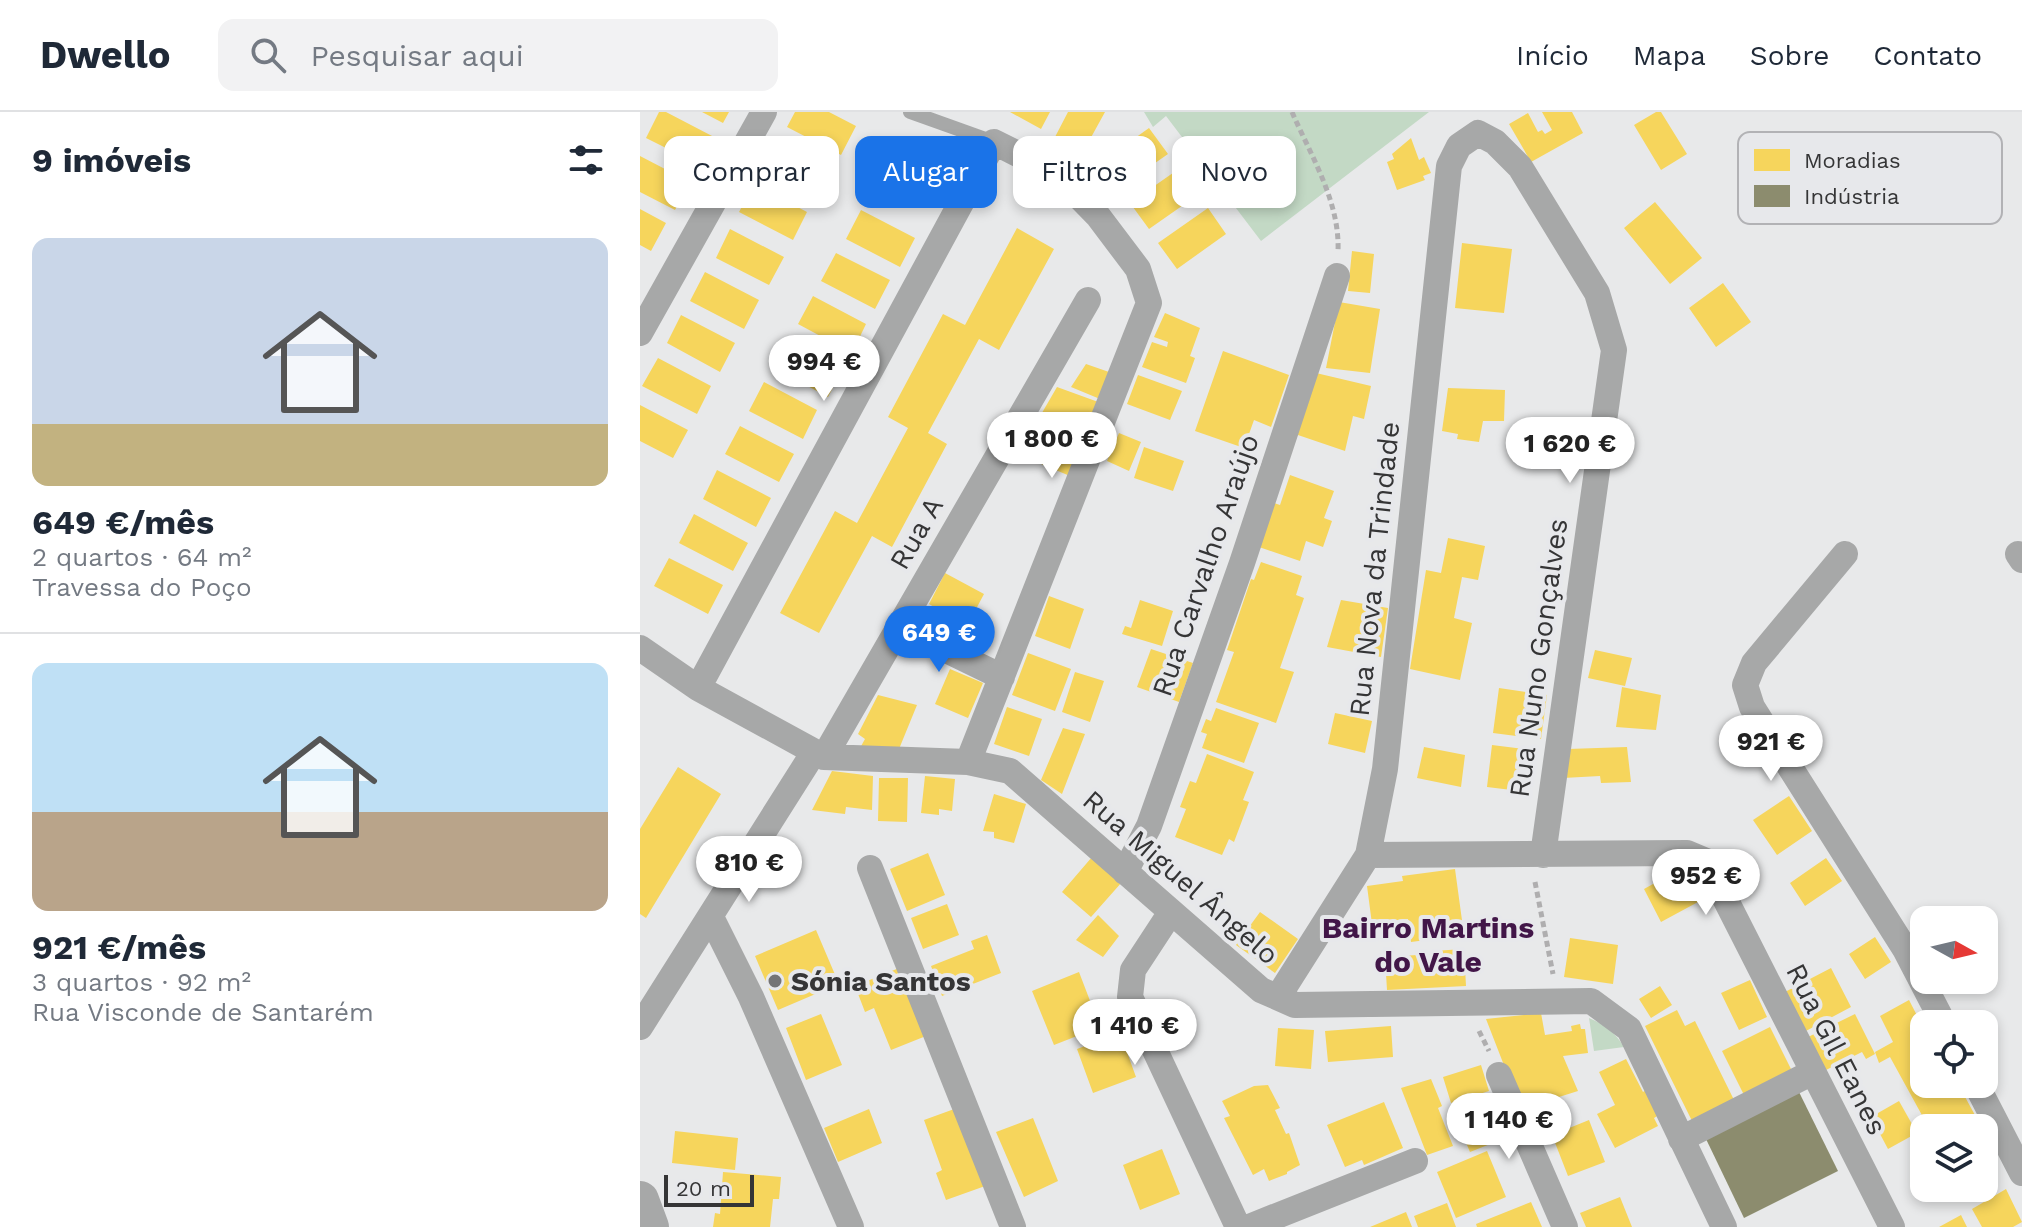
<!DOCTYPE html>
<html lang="pt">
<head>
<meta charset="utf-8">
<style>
  :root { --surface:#fff; --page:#f2f2f3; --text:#1f2937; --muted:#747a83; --line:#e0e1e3; --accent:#1a73e8 }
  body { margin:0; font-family:"Work Sans",sans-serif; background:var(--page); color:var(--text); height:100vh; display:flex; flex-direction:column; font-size:30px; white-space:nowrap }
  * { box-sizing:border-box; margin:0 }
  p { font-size:26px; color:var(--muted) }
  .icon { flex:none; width:44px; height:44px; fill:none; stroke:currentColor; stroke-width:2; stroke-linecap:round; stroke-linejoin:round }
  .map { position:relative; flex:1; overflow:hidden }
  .sheet { display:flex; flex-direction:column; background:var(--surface); width:640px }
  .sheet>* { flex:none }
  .top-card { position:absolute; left:24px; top:24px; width:760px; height:72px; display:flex; gap:16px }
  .needle { width:52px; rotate:98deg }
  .tools { position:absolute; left:1270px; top:794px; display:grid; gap:16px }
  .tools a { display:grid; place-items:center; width:88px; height:88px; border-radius:16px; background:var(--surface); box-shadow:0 4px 12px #0003; font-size:40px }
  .scale { position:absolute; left:24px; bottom:20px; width:90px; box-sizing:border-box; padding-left:8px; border:4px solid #353536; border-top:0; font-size:22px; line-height:28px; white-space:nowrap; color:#353536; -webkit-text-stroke:6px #e7e8eb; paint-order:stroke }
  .price { position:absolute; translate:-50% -68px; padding:0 18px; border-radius:28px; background:#fff; color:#222; font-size:26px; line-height:52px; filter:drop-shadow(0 2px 4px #0008) }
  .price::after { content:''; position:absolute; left:50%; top:48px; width:24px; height:18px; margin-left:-12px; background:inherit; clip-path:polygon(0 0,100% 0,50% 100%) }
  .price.current { background:var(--accent); color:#fff }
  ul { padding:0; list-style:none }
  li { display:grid; align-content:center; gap:16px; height:424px; padding:0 32px }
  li+li { border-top:2px solid var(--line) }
  li span { display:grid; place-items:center; height:248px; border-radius:16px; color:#555 }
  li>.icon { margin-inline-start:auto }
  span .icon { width:144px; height:144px; fill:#fffc; stroke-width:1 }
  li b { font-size:34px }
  h2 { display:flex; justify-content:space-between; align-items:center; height:96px; padding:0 32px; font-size:34px }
  .pill { padding:0 28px; border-radius:16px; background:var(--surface); box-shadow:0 4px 12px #0003; font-size:28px; line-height:72px }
  .pill.current { background:var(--accent); color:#fff }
  header { display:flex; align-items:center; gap:48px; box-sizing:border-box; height:112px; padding:0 40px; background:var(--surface); border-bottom:2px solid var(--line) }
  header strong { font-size:38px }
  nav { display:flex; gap:44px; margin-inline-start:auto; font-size:28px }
  .search { width:560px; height:72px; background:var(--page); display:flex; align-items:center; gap:20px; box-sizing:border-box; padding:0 28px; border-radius:16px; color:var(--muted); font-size:30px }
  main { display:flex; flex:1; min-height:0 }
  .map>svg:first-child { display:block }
  .green { fill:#c3d9c5 }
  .homes { fill:#f6d55c }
  .industry { fill:#8c8c6e }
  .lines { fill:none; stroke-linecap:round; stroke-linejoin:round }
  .path { stroke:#afaeaf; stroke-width:5; stroke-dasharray:6 4; stroke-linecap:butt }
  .lane { stroke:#a7a8a8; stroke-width:14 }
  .street { stroke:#a7a8a8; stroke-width:26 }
  .secondary { stroke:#a7a8a8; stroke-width:38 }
  .poi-dot { fill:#747475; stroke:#e7e8eb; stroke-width:3 }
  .labels { text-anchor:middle; stroke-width:8; stroke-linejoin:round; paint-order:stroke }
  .street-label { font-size:28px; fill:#353536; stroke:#e7e8eb }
  .poi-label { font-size:28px; font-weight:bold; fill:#353536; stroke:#e7e8eb; text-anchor:start }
  .neighbourhood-label { font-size:30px; font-weight:bold; fill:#421648; stroke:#e7e8eb }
  .key { fill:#e7e8eb; stroke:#b2b2b5; stroke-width:2 }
  .key-label { font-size:22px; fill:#353536 }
</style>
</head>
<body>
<header>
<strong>Dwello</strong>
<div class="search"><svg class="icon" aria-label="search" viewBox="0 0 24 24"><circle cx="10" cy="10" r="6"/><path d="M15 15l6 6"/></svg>Pesquisar aqui</div>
<nav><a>Início</a><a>Mapa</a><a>Sobre</a><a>Contato</a></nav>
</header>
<main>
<section class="sheet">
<h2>9 imóveis<svg class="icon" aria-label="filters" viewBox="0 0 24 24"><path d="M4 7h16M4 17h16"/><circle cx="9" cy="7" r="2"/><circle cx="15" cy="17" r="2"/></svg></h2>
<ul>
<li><span style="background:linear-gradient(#c9d6e8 75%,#c2b280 0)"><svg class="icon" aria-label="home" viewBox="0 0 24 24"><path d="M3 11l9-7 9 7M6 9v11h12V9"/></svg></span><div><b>649 €/mês</b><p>2 quartos · 64 m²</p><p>Travessa do Poço</p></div></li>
<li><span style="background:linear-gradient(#bfe0f5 60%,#b9a48a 0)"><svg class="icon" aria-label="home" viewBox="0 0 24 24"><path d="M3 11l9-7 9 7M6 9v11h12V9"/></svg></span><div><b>921 €/mês</b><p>3 quartos · 92 m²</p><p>Rua Visconde de Santarém</p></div></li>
</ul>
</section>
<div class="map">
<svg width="1382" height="1115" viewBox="0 0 1382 1115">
  <rect width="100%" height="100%" fill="#e8e9ea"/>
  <path class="green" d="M504 0H789L621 129 526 4 513 15Z
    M949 906C964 912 976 921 984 935L954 939Z"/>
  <path class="homes" d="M19 0H26L74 25 60 53 6 26Z
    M62 0H89L83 11Z
    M155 0H189L216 14 201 43 147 15Z
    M370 0H410L401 17Z
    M428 0H465L443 40 415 25Z
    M902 0H932L943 21 891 50 869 12 888 1 898 20 902 18 905 22 912 18Z
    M1016 0H1021L1047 42 1021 58 994 13Z
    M509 16 528 42 478 77 460 51Z
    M771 26 779 48 784 45 791 61 783 64 785 68 757 78 747 50 754 47 752 42Z
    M137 29 192 57 176 85 123 57Z
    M0 44 50 70 35 98 0 80Z
    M540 56 559 82 509 117 490 91Z
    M114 72 167 100 153 128 99 100Z
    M1015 90 1062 146 1030 172 984 116Z
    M568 96 586 122 537 157 518 131Z
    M0 97 26 111 11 139 0 133Z
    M221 98 275 126 260 155 206 127Z
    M377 116 414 137 359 238 339 227 288 321 307 332 252 435 232 424 179 521 140 501 195 399 217 411 268 316 248 305 303 202 325 213Z
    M90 117 144 145 129 173 76 146Z
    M822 131 872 137 864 201 815 196Z
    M712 139 734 142 730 181 708 179Z
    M196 141 250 168 235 197 181 169Z
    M65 160 119 188 104 217 50 189Z
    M1083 171 1111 210 1076 235 1049 196Z
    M173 184 226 212 212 241 158 212Z
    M699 190 740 197 730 261 686 256Z
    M525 201 560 216 550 244 555 246 546 271 502 255 512 230 527 235 528 230 514 225Z
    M41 203 95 231 80 260 27 231Z
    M149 228 203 256 188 285 134 256Z
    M583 239 649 263 631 315 614 308 604 336 555 319Z
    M18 246 71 274 57 302 2 274Z
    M446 252 469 260 460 287 431 275Z
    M676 261 731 274 724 307 713 304 705 339 655 322Z
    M498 263 542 279 530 308 487 292Z
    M124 270 177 298 163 327 109 299Z
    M417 275 461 291 430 364 394 349 411 313 399 306Z
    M808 276 865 278 864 309H843L839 330 817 327 818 322 802 319Z
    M0 293 48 318 33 346 0 329Z
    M100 314 154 342 139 370 85 342Z
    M479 321 501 330 489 359 467 349Z
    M504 335 544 349 533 379 494 366Z
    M77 358 131 386 116 415 63 387Z
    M650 363 694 379 684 406 692 409 683 435 666 429 660 449 619 435 634 391 640 393Z
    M54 402 108 431 93 459 39 431Z
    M808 426 845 434 838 468 822 465 814 506 832 511 820 568 770 557 786 458 801 461Z
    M29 446 83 473 68 502 14 474Z
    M621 450 662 464 656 483 664 486 640 556 654 560 636 611 576 590 594 540 587 538 611 467 614 468Z
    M305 461 344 482 327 514 289 492Z
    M409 484 444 497 430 537 395 524Z
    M500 488 533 499 522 534 482 522 485 514 491 516Z
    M701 488 748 496 741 545 687 535Z
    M511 537 553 551 539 590 497 575Z
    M955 538 992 546 985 574 948 566Z
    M388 541 431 557 415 599 372 583Z
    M310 557 343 571 328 606 295 592Z
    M435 560 464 569 450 610 422 600Z
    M982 575 1021 583 1016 618 976 615Z
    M859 576 907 583 901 627 853 621Z
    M238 583 277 593 259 637 220 636 225 627 218 622Z
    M367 595 402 607 389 644 354 632Z
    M576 596 619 611 604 651 562 636 567 622 561 620 566 607 571 609Z
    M695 601 732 609 725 641 688 632Z
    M423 616 445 622 422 682 401 668Z
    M852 633 892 638 888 680 847 675Z
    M784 635 825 643 821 675 777 666Z
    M987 635 991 670 961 671 960 664 923 666 928 637Z
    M567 642 614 660 603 688 609 690 594 730 589 727 582 743 535 725 546 697 540 695 550 669 556 671Z
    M38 655 81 682 6 806 0 802V717Z
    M192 659 233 664 232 698 206 695 205 702 172 698Z
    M285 664 315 667 312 699 299 697V703L281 701Z
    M239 666H268L267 710 238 709Z
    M354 682 386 692 374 731 354 726V720L343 719Z
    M1149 684 1172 719 1137 743 1113 708Z
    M288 741 305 783 267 799 250 757Z
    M452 745 482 770 451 805 422 780Z
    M1186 746 1202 769 1165 794 1150 771Z
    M815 757 824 823 771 830 768 807 732 812 727 774 763 769 762 764Z
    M1040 757 1058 790 1021 810 1004 777Z
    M307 792 319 823 283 837 271 806Z
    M620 800 658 827 635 861 596 833Z
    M458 803 479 824 463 845 436 828Z
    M176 818 199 872 138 898 115 844Z
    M347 823 361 861 302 884 291 854 334 837 331 829Z
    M1235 825 1251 850 1225 867 1209 842Z
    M930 826 978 833 973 872 924 865Z
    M824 837 826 874 747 878 745 845 793 842V839Z
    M259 856 286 924 251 938 234 896 225 900 215 874Z
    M1191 856 1211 895 1164 920 1143 881Z
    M439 860 460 915 414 933 392 879Z
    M1110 868 1127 905 1099 918 1081 881Z
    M1020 874 1032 893 1011 906 999 887Z
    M1269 888 1284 917V972H1318L1342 1016H1289L1250 945 1239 951 1235 940 1253 930 1240 904Z
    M1037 898 1045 914 1055 909 1096 992 1054 1013 1005 914Z
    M901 901 905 923 932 919 931 914 940 912 941 917H945L948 941 923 944 938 979 881 997 846 907Z
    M181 902 202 953 166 968 146 916Z
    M1215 902 1235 942 1226 947 1222 940 1184 959 1168 925Z
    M751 914 753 945 688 950 685 919Z
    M1130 915 1154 963 1106 987 1082 939Z
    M638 916 674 918 671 957 635 954Z
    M480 921 496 965 453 981 437 937Z
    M986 947 1003 980 1006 978 1019 1003 1014 1006 1018 1014 975 1036 957 1002 975 993 959 960Z
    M841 953 849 979 811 991 803 965Z
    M791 967 802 994 798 996 813 1034 787 1043 761 976Z
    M628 973 640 996 635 998 646 1022 649 1021 660 1053 647 1060V1062L629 1069 624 1057 613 1063 584 1006 590 1004 582 989 614 974Z
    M858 987 873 1023 830 1040 815 1005Z
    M1259 989 1277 1021 1248 1037 1231 1005Z
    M744 990 763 1036 724 1053 722 1048 705 1055 687 1013Z
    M317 996 348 1073 306 1088 296 1061 302 1058 284 1008Z
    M229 997 242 1031 198 1050 184 1016Z
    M393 1006 418 1069 384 1085 356 1020Z
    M949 1008 965 1050 928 1064 912 1023Z
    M35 1019 98 1026 95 1058 32 1051Z
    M522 1037 540 1082 500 1098 483 1053Z
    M847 1039 866 1085 816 1106 797 1060Z
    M83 1060 141 1065 139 1087H133L130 1115H73L75 1101 80 1102Z
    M1366 1077 1382 1110 1373 1115H1342L1332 1097Z
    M980 1085 992 1115H946L940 1101Z
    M891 1090 902 1115H837L836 1112Z
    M807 1091 816 1115H778L774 1104Z
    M766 1100 772 1115H730Z
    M1321 1103 1327 1115H1299Z"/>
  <path class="industry" d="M1159 980 1198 1059 1104 1106 1066 1027Z"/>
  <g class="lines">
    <path class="path" d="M652 0C671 44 700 90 698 139
      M895 770 913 862
      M839 919 849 939"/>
    <path class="lane" d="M270 0 354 30"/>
    <path class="street" d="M0 221 124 0
      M1205 442 1114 551 1105 573 1112 595 1265 837 1304 912
      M1378 442 1382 448
      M259 515 362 565
      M0 536 58 576 184 645 328 650 370 659 621 878 655 893 951 889 989 917 1084 1115
      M58 576 354 30 417 62 458 104 498 157 509 191 328 650
      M184 645 448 188
      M728 743 1047 741 1066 749 1252 1115
      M230 756 373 1115
      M485 760 509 714 602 451 697 164
      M531 800 493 858 490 885 598 1115
      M71 805 111 885 211 1115
      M638 885 728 743 745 657 809 54 819 34 838 21 855 30 880 55 957 181 974 238 903 743
      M0 915 174 640
      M859 963 925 1115
      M1336 972 1382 1061
      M1041 1027 1173 960
      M609 1115 775 1049"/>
    <path class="secondary" d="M0 1088 10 1115"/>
  </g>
  <circle class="poi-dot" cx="135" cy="869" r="8"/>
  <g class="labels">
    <g class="street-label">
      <text transform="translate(276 421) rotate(-60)" y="10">Rua A</text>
      <text transform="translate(565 453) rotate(-71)" y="10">Rua Carvalho Araújo</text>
      <text transform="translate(734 457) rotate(-84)" y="10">Rua Nova da Trindade</text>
      <text transform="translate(898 546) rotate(-82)" y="10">Rua Nuno Gonçalves</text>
      <text transform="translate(541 765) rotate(41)" y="10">Rua Miguel Ângelo</text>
      <text transform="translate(1197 937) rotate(63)" y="10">Rua GIl Eanes</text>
    </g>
    <g class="poi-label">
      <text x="151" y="879">Sónia Santos</text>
    </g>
    <g class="neighbourhood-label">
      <text x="788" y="826">Bairro Martins<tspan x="788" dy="34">do Vale</tspan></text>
    </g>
  </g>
  <rect x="1098" y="20" width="264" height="92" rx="12" class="key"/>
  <rect x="1114" y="37" width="36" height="22" fill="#f6d55c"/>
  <rect x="1114" y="73" width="36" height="22" fill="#8c8c6e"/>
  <g class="key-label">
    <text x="1164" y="56">Moradias</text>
    <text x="1164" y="92">Indústria</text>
  </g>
</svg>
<div class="tools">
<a><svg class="needle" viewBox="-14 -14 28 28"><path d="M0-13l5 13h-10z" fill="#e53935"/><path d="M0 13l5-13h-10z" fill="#747a83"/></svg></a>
<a><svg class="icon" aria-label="locate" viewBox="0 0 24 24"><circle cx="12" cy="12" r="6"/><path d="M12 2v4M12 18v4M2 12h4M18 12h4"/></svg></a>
<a><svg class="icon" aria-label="layers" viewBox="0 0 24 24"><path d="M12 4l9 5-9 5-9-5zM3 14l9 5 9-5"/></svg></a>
</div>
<div class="scale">20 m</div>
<b class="price" style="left:184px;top:291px">994 €</b>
<b class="price" style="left:412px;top:368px">1 800 €</b>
<b class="price" style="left:930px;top:373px">1 620 €</b>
<b class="price current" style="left:299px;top:562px">649 €</b>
<b class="price" style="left:1131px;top:671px">921 €</b>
<b class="price" style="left:109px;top:792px">810 €</b>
<b class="price" style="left:1066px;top:805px">952 €</b>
<b class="price" style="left:495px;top:955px">1 410 €</b>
<b class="price" style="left:869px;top:1049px">1 140 €</b>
<div class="top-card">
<a class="pill">Comprar</a>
<a class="pill current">Alugar</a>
<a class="pill">Filtros</a>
<a class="pill">Novo</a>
</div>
</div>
</main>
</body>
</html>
